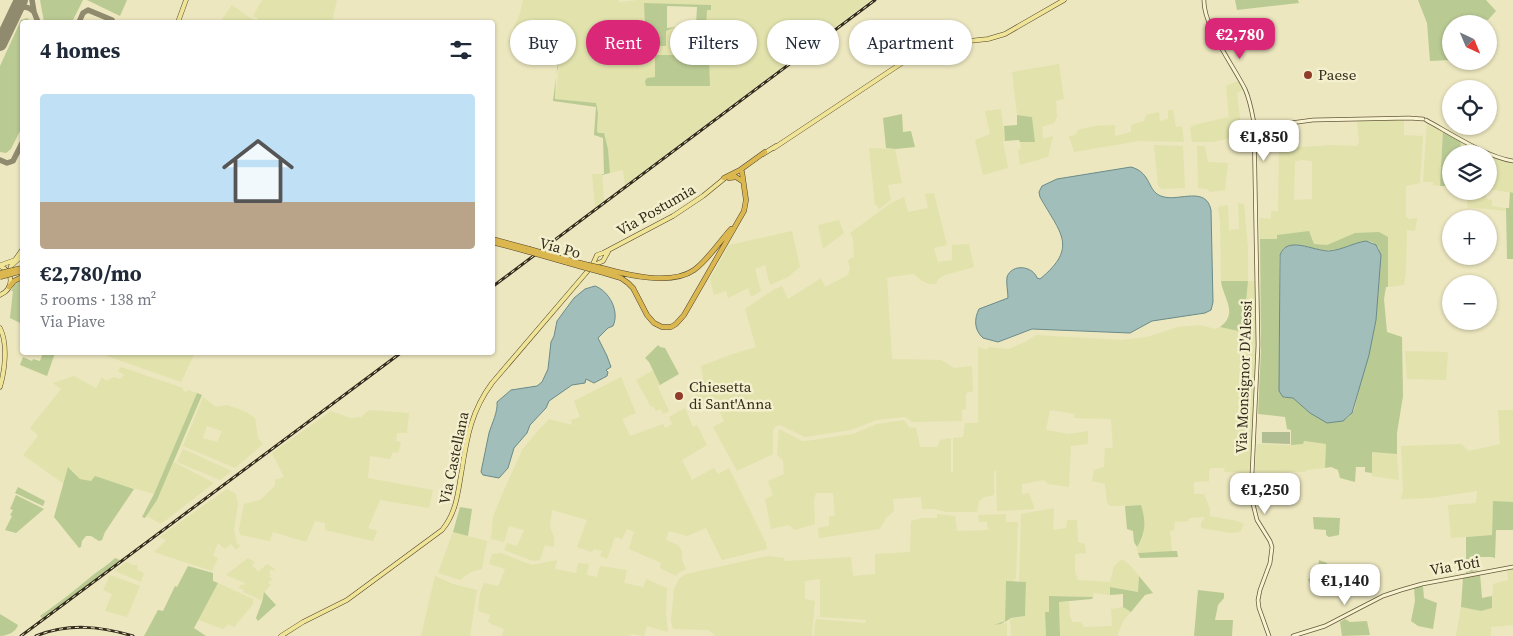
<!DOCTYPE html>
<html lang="en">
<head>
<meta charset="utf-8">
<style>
  :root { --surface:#fff; --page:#f2f2f3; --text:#1f2937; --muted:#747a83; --line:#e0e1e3; --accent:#db2777 }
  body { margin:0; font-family:"Source Serif 4",serif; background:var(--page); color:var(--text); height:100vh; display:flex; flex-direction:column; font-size:19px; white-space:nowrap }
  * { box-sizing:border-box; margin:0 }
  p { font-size:16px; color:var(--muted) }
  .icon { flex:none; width:28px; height:28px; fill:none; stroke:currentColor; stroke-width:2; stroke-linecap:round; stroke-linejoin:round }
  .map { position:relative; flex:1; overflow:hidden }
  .side { position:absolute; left:20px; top:20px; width:475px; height:335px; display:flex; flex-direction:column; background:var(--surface); border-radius:5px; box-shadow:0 1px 4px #0004 }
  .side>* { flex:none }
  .top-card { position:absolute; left:510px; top:20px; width:475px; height:45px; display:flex; gap:10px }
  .needle { width:32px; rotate:136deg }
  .buttons { position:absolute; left:1442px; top:15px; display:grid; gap:10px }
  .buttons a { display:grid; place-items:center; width:55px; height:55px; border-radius:50%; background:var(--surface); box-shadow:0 1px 4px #0004; font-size:25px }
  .price { position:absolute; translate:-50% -42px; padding:0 11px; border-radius:10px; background:#fff; color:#222; font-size:16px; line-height:32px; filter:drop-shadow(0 1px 2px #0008) }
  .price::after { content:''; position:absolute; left:50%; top:30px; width:15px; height:11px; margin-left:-8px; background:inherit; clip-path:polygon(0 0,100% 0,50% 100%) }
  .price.on { background:var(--accent); color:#fff }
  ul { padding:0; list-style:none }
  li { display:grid; align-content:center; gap:10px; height:265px; padding:0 20px }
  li+li { border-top:1px solid var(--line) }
  li span { display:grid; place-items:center; height:155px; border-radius:5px; color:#555 }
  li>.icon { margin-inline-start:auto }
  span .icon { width:90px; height:90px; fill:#fffc; stroke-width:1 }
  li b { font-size:21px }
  h2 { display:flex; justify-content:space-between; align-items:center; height:60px; padding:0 20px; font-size:21px }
  .tag { padding:0 18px; border-radius:22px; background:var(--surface); box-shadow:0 1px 4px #0004; font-size:18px; line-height:45px }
  .tag.on { background:var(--accent); color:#fff }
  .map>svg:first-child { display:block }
  .farmland { fill:#e1e2ac; fill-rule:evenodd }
  .green { fill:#baca93; fill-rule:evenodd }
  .cemetery { fill:#b1be93 }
  .water { fill:#a2bebb; stroke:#6a8b89 }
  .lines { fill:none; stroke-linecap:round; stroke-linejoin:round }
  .taxiway { stroke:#908a6e; stroke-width:5.5 }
  .runway { stroke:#908a6e; stroke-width:14 }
  .secondary-casing { stroke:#66583b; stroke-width:4.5 }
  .primary-casing { stroke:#52442c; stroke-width:5 }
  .highway-casing { stroke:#52442c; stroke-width:5.5 }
  .secondary { stroke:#f8f3d1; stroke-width:3 }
  .primary { stroke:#f0e496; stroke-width:4 }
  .highway { stroke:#dbb750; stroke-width:4.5 }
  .rail-casing { stroke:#342c1c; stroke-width:3 }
  .rail { stroke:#f4f0ce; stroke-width:1; stroke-dasharray:4; stroke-linecap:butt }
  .highway-bridge-casing { stroke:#52442c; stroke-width:5.5; stroke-linecap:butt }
  .highway-bridge { stroke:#dbb750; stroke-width:4.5 }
  .poi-dot { fill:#913b29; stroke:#f4f0ce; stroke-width:2 }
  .labels { text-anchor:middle; stroke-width:5; stroke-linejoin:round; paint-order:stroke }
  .poi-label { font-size:15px; fill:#342c1c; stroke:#f4f0ce; text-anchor:start }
  .street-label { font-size:15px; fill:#342c1c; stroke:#f4f0ce }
</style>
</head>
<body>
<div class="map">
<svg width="1513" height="636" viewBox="0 0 1513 636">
  <rect width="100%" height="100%" fill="#ece7bf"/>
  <path class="farmland" d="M262 0H337L332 22H220L232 5 252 19 257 21 258 18 253 16Z
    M523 0H618L619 2 638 0H871L625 185 623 170 610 173 608 149 604 133H598L597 132 598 113 596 103 555 99 560 59 508 42 520 13ZM644 3 655 4 711 5 707 10 700 26 675 27 666 31ZM656 55H709L710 85 646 86V81L655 77Z
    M1059 64 1064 99 1056 101 1057 117 1054 123 1042 127 1043 139 1053 136 1048 157 1020 165 1018 150 1021 149 1020 142 1035 141 1032 117 1017 115 1012 72Z
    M1240 80 1245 89 1237 93 1242 136 1213 142H1192L1190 128 1194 125 1229 117 1226 86Z
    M1001 109 1005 141 1003 142 1008 168 983 175 975 140 990 134 985 111Z
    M1168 110H1173L1176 127 1182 126 1184 142 1139 141 1074 152 1069 136 1075 135 1078 130 1094 126 1115 125V136L1131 132V125L1144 121 1146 115 1159 112 1160 121 1168 119Z
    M1404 119V135L1423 136 1420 183 1406 186V217L1409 219 1417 218 1415 231 1407 230 1406 271 1404 285 1388 287V238L1355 234 1327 245 1314 244 1277 235V239H1260L1259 218 1271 219V211H1278L1279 140 1295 142V146L1304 147 1329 145 1357 146 1359 142 1357 120ZM1303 160 1312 161V199L1294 200 1295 161Z
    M1427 122 1443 131 1440 186 1433 185V182H1423Z
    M1461 139 1489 153 1513 161V193L1489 189V154H1460Z
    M1154 145 1183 146 1185 188 1162 189 1158 186Z
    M1197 146H1205L1208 162 1228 163 1225 190 1210 192 1207 189 1198 188Z
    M869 148 895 149 902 183 888 185 891 200 879 209 877 205H875Z
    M592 174H602L604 200 595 207Z
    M1468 191H1486V199L1492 200V206L1506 208V211L1467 207Z
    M934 193 947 245 934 248 938 262 952 260V245L969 244 974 267 945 275 938 279 936 284H930L922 281 914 274 890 277 887 278 892 359 941 360 954 368 972 366 973 391 966 393V409L962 410V421L912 422 905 417 877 420 851 430 805 437 780 425 776 426 773 430V454L737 471 713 427 724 421 714 399 699 403 690 385 703 378 701 366 733 354 756 347 745 309 773 290 782 286 788 299 821 278 825 287 848 275 850 269 848 260 854 257 853 239 850 233 891 203 904 197 908 212 928 208 925 194Z
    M1238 203 1244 204 1248 248V281H1257V350L1251 473 1224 472 1225 468H1211L1209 471V481L1194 482V494H1204L1210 509V516L1237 521 1244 524 1240 532 1230 533 1201 528V523L1205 517 1189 518 1188 521 1175 522 1174 530 1170 531 1172 551 1138 553 1137 547 1142 539 1144 533 1141 505 1110 506 1107 503 1105 484 1092 481 1094 470 1104 467 1105 448H1113L1111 419 1074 418 1075 414 1050 410 1046 430 1069 434 1088 431V444L1071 446 1069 487 1048 484 1044 480 1022 484V494L1029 493 1035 509 997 511 996 471H994V495L984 497 979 501 977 512H946L935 509H922L921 497 893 499 894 511 886 518 880 529 819 538 818 528 829 526V516H835L833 493H816L814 500 815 524 795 530 789 525 771 529 765 499 773 495 768 481 784 474 783 460 777 455 779 429 802 441H806L853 434 877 424 904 420 909 427 916 428 920 447H937L940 440 951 438V472H953V438L963 437 965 423H978V347L987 350 988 347 1009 349 1027 341 1036 335 1122 340 1147 337 1178 327 1199 325 1216 329 1220 327 1243 331 1233 282 1221 281 1220 222 1218 207 1228 205 1229 230 1239 229Z
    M839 220 844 233 823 249 818 225Z
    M792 231 800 267 788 277 770 285 765 265 755 269 761 291 751 297 748 288 728 298 726 291 714 295 710 279 729 245Z
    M1405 351 1448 352 1446 380 1407 379Z
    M109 353V352L195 353 181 382 107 356Z
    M121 367 183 388V391L187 392 188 390 197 393 154 494 95 477 92 481 80 479 69 467 64 484 23 455 38 436 30 428 61 389 53 383 74 376 96 388 102 377 106 381 114 377 120 379 124 375 118 371Z
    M653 370 660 385 658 387 669 411 663 414 661 409 656 411 653 406 651 407 636 380Z
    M621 377 636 413 622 419 630 436 663 424 665 428 671 425 672 424 669 417 685 408 693 427 697 425 707 445 682 460 692 480 714 468 718 474 729 468 766 543 767 549 722 560 706 528 687 536 669 531 666 540 678 545 682 551V560L686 569 678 573 676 576 660 568 661 563 629 549 634 532 627 529 622 539 615 537 607 559 600 556 602 551 594 549 592 552 577 547 587 520 552 510 550 527 554 537V547L545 545 540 560 533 561 504 550 507 543 517 546 524 530 509 526 504 542 491 539 493 517 501 497 522 450 535 434 549 419 572 425 571 420 580 417 574 401Z
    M203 397 216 407 227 405 246 412 255 418 258 438 263 444 235 468 183 446ZM207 426 222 431 217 442 203 438Z
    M369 410 409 413 407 433H397L396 441 401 442 398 453 393 452 390 459 370 456 368 478 433 490 429 508 380 500 368 528 377 531 373 541 325 530V523L315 521 306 542 273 532 270 541 240 535 239 529 244 504 260 500 275 486V480L284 477 272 453 331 411 350 418 361 417Z
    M1498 410H1513V502H1493L1492 535 1451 538 1448 505 1476 503 1477 491 1431 498 1401 499 1403 490 1401 446 1461 444 1469 451 1500 444Z
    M1303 441 1326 444 1325 468 1306 470 1305 472H1255L1257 444 1291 445Z
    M183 449 232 471 220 480 177 462Z
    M1372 452 1397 454 1399 480 1372 476Z
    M174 462 214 483 161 524 147 516 157 500Z
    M227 489 236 494 238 505 234 529 237 543 240 546 236 550 231 544 225 549 218 543 213 556 218 558 212 571 154 552 166 540 159 537Z
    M1054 508 1053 530 1066 528 1067 520H1077L1078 542 1085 544 1086 553 1075 554V571L1078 580 1110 582 1114 566 1122 559 1131 566 1139 576 1138 592 1110 587V595L1094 593 1093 597 1049 596V612L1045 613 1046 636H1011L1010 620 995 625 1007 623V636H814L815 622 817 619 866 623V620L820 617V579L805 581V599L815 601 812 636H716L708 630 673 629 671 621 674 589 679 579 686 574 767 556 784 558 785 561 851 557 853 576 875 574V554L910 552 911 521 922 518H937V514L955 516 957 531 988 530 987 522H979L978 515 1006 514V522H1018L1016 579 1012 580 1017 581H1006L1005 620 1025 616 1026 583 1019 581 1021 514Z
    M453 532 487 541 482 569 471 572 460 580 438 573Z
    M501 553 532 565 557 560 555 569 576 573 578 563 589 564 587 575 597 577 600 566 627 570 624 583 643 587 646 579 667 588 666 614 668 632 647 626 644 636 632 634 628 636H502L504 629 491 624V623L488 622 490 615 478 611 480 593 484 583 498 586 502 577 505 569 489 564 492 554Z
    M248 558 255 562 252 565 258 572 267 564 275 569 274 572 272 569 269 572 271 575 269 577 272 579 268 583 271 585 264 592 261 600 243 592 244 590 239 588 240 585H244L245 583 226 575Z
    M126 562 133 565H138L137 570 144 573 141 582 115 571Z
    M1513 569V625L1491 627V636H1456L1461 607 1481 611 1492 608 1493 584 1508 580 1507 570Z
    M110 575 140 586 127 617 105 611 112 594 103 590Z
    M435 576 453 584 477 590 470 636H421Z
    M218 583 253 599V604L234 627 228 624 223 629 198 620Z
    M1059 602H1069L1070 617 1073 622H1081L1084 627 1112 626 1111 609 1123 607 1131 612 1123 621 1117 636H1060Z"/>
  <path class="green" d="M40 0H83L72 22H44Z
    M87 0H127L120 16Z
    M1235 0H1298L1299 3 1237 10Z
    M1418 0H1486L1496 11 1488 20 1477 18 1473 21 1472 24H1451V60L1430 61 1427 23Z
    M644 3 711 5V10H707L706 26 696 25 697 7 667 6V28L675 27 666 31V46H646Z
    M27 18 31 22H22V127L11 149 6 153 0 152V66L21 20Z
    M508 42 560 59 556 76 555 99 596 103 598 113 597 131 598 133H604L608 149 610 173 602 175V174H604L603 138 594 135 596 107 553 101 558 61 528 51Z
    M655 55H709L710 86H646L645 81 647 78 655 77Z
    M902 114 903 132 911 131 915 147 896 149 886 148 883 118Z
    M1017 115 1032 117 1035 142H1020L1019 140 1005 141 1004 126 1017 125Z
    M1443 131 1461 139 1460 154H1451V186H1440Z
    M1510 192 1513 193V259H1507L1506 208H1509Z
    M1309 231 1314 244 1327 245 1355 233 1379 232 1388 237V287H1386L1384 299 1387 332 1402 337 1403 396 1397 433V454L1372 452V473L1365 472V467H1356L1355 482 1340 478 1338 470 1331 467 1325 468 1326 444 1304 441 1303 444 1291 445V430L1287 429 1285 417 1258 414 1261 350 1260 239H1277V235ZM1365 241 1372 242 1379 248 1376 320 1354 410 1350 416 1343 421 1327 423 1310 413 1293 398H1284L1279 390V257C1285 234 1314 252 1329 250 1342 250 1353 244 1365 241Z
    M22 280V327V324L10 318 13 291H11L14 285Z
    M1221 281H1248L1243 332 1220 327C1239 313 1223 298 1221 281Z
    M658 345 660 347 665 348 679 374 660 385 649 362 645 358Z
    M43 353H55L47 376 20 365 23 357 32 361 33 359 40 361Z
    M197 393 202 395 157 500 145 518 142 517 154 494Z
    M68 467 80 479 91 481 95 476 134 489 105 532 102 540 99 541 91 536H86L82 541 81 547 79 548 54 517Z
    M18 487 45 501 43 506 15 493Z
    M16 495 44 509 16 533 5 530 12 516 10 515 13 510 10 509Z
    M1493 501 1513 502V530H1496L1495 558 1492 557H1477V571L1466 573V537L1492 535Z
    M1141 505C1146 521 1146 533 1137 547L1134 542 1133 531 1127 529 1125 506Z
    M460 507 472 509 468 536 453 532Z
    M1313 517 1340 518 1339 535 1329 537 1326 535V530L1314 529Z
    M1172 551H1177L1178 557 1140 558 1138 553Z
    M115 558 122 561 42 618 40 616C59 603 76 589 93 575 101 569 108 565 115 558Z
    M1319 560 1327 563 1328 579 1322 581V585L1312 588 1308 579 1317 577Z
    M188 566 213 573V581L218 583 194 628 206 636H144L158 610 163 611 175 586 177 587Z
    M1480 574 1482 598 1492 596V608L1481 611 1461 607 1463 578Z
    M1139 576 1153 593 1145 595 1131 612 1123 607V594L1110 595V587L1138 592Z
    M1006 581 1026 582 1025 616 1011 618 1001 624 994 625 1005 621Z
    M1423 586 1424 598 1437 603 1433 629 1418 626 1411 621 1415 601 1414 588Z
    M1198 590 1224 593V598L1218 605 1215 620H1233L1232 636H1194Z
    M264 592 276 605 258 621 256 618 262 602Z
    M1049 596 1093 597 1092 599 1059 602 1060 636H1046L1045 612H1049Z
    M0 614 18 625C16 632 7 636 0 636Z
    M1345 619 1350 622 1367 621 1370 635 1342 636 1340 622Z"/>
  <path class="cemetery" d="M1262 432H1290V444L1262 443Z"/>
  <path class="water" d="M1131 167C1153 173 1146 193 1164 197 1180 201 1206 186 1211 210L1213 302 1211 310 1205 313 1152 321 1130 333 1032 329 998 342 983 338C974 330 974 319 979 309L1008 298C1008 292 1006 283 1007 277 1012 263 1033 266 1037 278L1040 279C1079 247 1060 233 1040 197L1039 192 1042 186 1057 179Z
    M1366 241 1376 245 1381 255 1376 320 1369 355 1352 413 1343 421 1327 423 1310 413 1293 398 1283 397 1279 391 1280 255C1287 235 1313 251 1329 251 1342 250 1353 243 1366 241Z
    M595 286C609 291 620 311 613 326L608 328 598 338 607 356 611 367 606 370 608 372 607 376 594 383 586 379 585 383 572 385 549 401 546 408 530 425 527 433 514 448 508 468 499 478 483 475 481 472C484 459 486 446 489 433 492 423 498 412 497 402L511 390 537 386 542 382 548 369 551 342 554 336 557 321 574 298 585 289Z"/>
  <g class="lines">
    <path class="taxiway" d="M34 12 38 22
      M14 13C20 6 28 5 34 12L32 0
      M79 22 83 13 88 10 112 20
      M0 160 7 163 13 161 22 143"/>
    <path class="runway" d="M0 44 21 0"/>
    <defs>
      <path id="secondary" d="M1204 0C1203 25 1233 65 1245 89 1250 100 1252 112 1254 123L1258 345 1251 496 1257 520 1270 541 1272 547 1270 563 1260 590 1258 600 1259 608 1269 636
        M1426 120C1450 133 1486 157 1513 161
        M1254 123 1283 124 1313 120 1409 118 1423 119
        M1293 636 1325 626 1383 596 1401 590 1422 584 1513 567"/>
      <path id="primary" d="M178 22 186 0
        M937 45 952 52 967 41
        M774 148 923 49 944 42 949 38 969 41 988 39 1005 34 1064 0
        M763 154 776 146
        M1 265 15 260 22 250
        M594 265 603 261 608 252
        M0 266C14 272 14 289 0 295
        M9 273 11 266 22 256
        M0 328C8 344 5 370 0 387
        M281 636 303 622 347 600 442 530C457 512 458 491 462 469 467 436 472 410 492 383L592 266 597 255 603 253 673 216 703 196 725 178"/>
      <path id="highway" d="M724 178 740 170 765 152
        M729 178 736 177 742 181
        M492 239 529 249
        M492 242 526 251
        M568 260 588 265
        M565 262 586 268
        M602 268C627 275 671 286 694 270 707 261 720 241 731 229
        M601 272 621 278 628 283 633 288 647 315 654 323 662 327H671L676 324 684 315 744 211 746 200 742 172 740 170
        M9 287 14 281 22 277"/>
    </defs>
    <use href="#secondary" class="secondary-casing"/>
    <use href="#primary" class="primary-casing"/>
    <use href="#highway" class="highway-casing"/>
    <use href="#secondary" class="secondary"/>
    <use href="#primary" class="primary"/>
    <use href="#highway" class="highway"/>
    <defs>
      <path id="rail" d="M492 287 875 0
        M21 636 402 352
        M36 636C68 623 100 626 133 636"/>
    </defs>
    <use href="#rail" class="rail-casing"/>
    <use href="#rail" class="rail"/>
    <defs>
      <path id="highway-bridge" d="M529 249 568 260
        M526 251 565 262
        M588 265 602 268
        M586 268 601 272
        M0 273 22 268
        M0 277 22 271"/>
    </defs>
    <use href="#highway-bridge" class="highway-bridge-casing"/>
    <use href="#highway-bridge" class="highway-bridge"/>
  </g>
  <g class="poi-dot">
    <circle cx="1308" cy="75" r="5"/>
    <circle cx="679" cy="396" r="5"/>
  </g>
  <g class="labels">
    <g class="poi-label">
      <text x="1318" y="80">Paese</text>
      <text x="689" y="392">Chiesetta<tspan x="689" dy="17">di Sant'Anna</tspan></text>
    </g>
    <g class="street-label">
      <text transform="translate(656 210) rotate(-30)" y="5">Via Postumia</text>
      <text transform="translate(560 248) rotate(15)" y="5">Via Po</text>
      <text transform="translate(1244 377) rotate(-88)" y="5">Via Monsignor D'Alessi</text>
      <text transform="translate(454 458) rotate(-78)" y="5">Via Castellana</text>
      <text transform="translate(1455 566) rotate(-10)" y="5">Via Toti</text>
    </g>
  </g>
</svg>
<div class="buttons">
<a><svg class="needle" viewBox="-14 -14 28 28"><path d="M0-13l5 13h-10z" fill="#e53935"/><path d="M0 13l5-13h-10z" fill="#747a83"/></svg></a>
<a><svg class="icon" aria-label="locate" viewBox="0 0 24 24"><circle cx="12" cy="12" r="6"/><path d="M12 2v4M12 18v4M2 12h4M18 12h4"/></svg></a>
<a><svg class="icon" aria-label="layers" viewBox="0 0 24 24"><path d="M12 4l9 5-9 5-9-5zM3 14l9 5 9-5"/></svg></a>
<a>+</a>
<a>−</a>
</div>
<b class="price on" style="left:1240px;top:60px">€2,780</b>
<b class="price" style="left:1264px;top:162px">€1,850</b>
<b class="price" style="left:1265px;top:515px">€1,250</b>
<b class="price" style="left:1345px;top:606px">€1,140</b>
<div class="top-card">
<a class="tag">Buy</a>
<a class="tag on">Rent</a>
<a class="tag">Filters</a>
<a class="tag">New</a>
<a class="tag">Apartment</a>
</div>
<section class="side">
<h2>4 homes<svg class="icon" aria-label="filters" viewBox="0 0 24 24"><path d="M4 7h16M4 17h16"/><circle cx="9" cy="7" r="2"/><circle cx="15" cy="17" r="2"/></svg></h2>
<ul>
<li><span style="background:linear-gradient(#bfe0f5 70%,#b9a48a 0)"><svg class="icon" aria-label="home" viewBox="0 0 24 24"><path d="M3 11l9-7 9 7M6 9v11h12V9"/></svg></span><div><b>€2,780/mo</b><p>5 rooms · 138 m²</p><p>Via Piave</p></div></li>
</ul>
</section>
</div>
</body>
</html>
